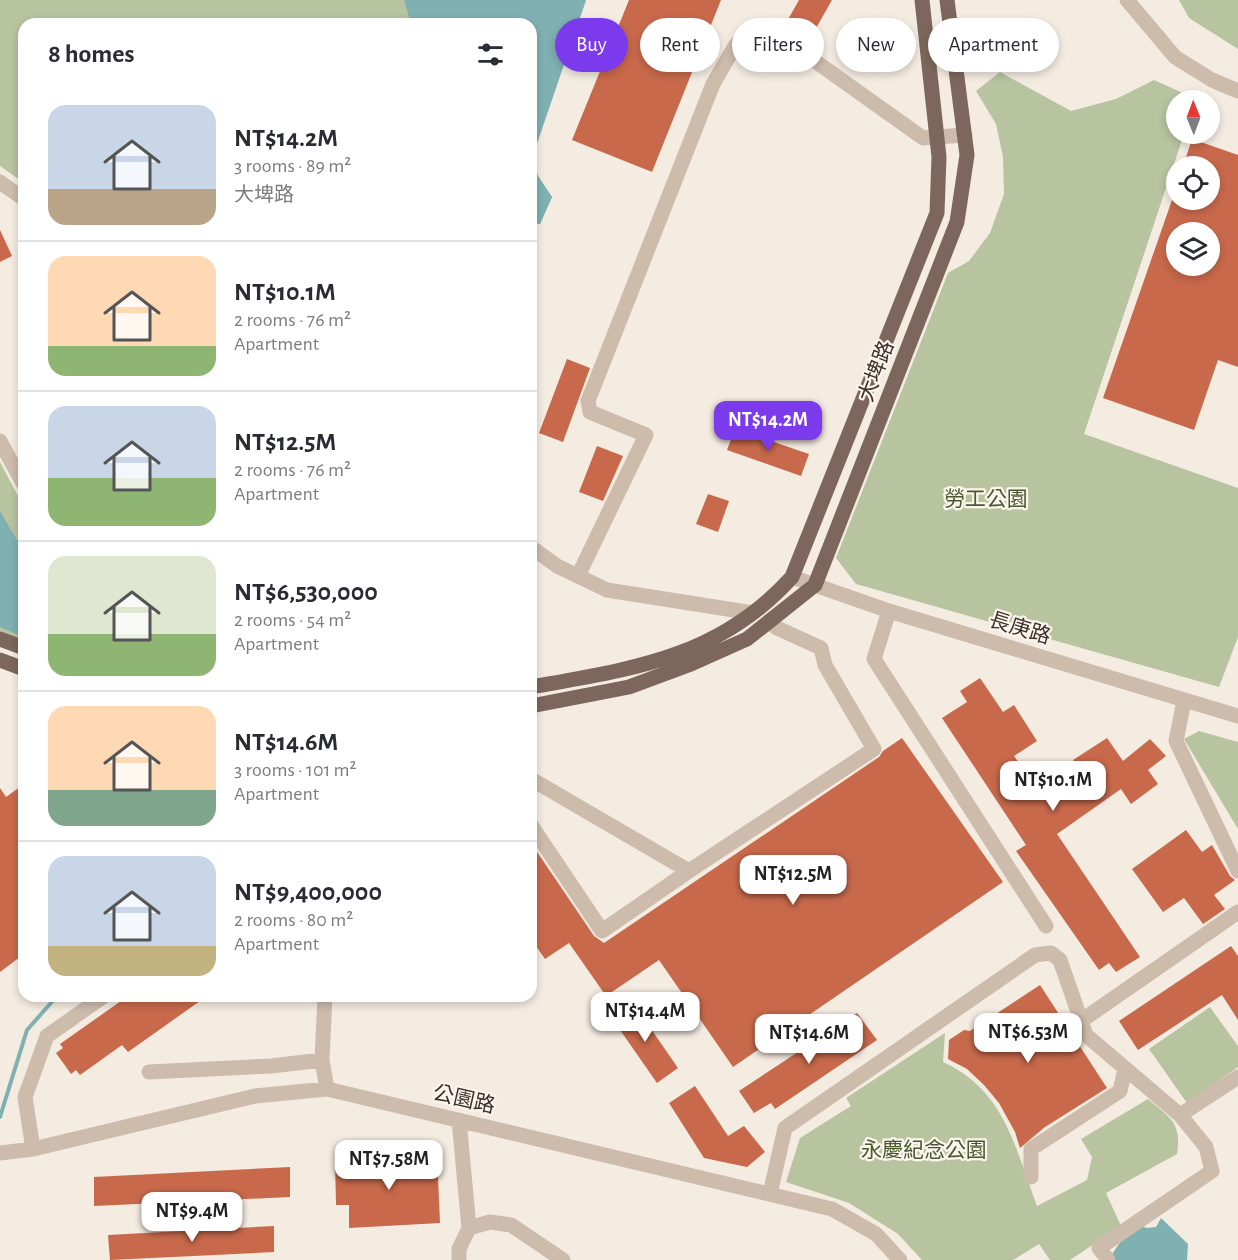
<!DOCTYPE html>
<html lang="en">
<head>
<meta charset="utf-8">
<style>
  :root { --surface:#fff; --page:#f7f7f7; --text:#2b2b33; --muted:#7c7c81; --line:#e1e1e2; --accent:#7c3aed }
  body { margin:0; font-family:"Alegreya Sans","Noto Sans TC",sans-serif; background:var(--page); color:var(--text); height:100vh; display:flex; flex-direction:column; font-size:22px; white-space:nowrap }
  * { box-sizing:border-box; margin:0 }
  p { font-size:20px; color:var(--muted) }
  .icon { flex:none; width:33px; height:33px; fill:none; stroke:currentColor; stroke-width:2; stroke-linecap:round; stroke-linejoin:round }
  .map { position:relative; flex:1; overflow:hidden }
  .panel { position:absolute; left:18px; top:18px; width:519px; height:984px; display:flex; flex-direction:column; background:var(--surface); border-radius:18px; box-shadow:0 3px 9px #0003 }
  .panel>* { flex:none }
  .hud { position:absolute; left:555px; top:18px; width:570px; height:54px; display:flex; gap:12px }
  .needle { width:39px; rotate:359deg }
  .controls { position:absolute; left:1166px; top:90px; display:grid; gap:12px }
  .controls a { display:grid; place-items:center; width:54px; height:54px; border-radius:50%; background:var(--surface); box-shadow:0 3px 9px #0003; font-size:30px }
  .price { position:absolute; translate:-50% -51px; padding:0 14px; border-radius:12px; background:#fff; color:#222; font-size:20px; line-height:39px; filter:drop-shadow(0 2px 3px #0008) }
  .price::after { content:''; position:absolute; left:50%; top:36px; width:18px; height:14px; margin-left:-9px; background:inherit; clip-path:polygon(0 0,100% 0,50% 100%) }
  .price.active { background:var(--accent); color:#fff }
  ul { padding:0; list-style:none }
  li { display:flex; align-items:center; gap:18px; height:150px; padding:0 30px }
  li+li { border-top:2px solid var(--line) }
  li span { display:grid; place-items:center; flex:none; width:168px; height:120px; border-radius:18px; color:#555 }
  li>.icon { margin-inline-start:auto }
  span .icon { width:72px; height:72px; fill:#fffc; stroke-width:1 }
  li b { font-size:26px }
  h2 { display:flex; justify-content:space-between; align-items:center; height:72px; padding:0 30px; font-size:26px }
  .chip { padding:0 21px; border-radius:27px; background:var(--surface); box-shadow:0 3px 9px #0003; font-size:21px; line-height:54px }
  .chip.active { background:var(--accent); color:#fff }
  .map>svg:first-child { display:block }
  .green { fill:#b8c4a0 }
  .water { fill:#7fb0b2 }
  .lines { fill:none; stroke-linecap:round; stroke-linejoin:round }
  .stream { stroke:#7fb0b2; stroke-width:4 }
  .building { fill:#c8694b; fill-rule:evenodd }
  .minor { stroke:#cdbbac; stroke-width:15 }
  .major { stroke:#7d675c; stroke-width:15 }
  .labels { text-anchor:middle; stroke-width:4.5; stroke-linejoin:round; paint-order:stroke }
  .street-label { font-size:21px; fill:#3b302b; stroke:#fbf5ee }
  .park-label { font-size:21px; fill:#4a5a2e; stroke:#fbf5ee }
</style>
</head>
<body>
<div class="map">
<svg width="1238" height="1260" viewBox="0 0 1238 1260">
  <rect width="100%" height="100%" fill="#f4ebe1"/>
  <path class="green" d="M0 0H586L532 158 538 176 552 197 540 224H531V24H24V183L0 166Z
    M1179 0H1238V49L1189 18Z
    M1000 72 1071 111 1116 99 1154 80 1196 99 1176 100V134H1184L1084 434 1238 488V637L1219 687 856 584 836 558 948 273 969 261 990 233 1004 194 1003 157 996 124 976 91Z
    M0 462 24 507V642L0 632Z
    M1199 731 1238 742V829L1184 739Z
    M1210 1007 1238 1046V1067L1187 1103 1149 1049Z
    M945 1033 943 1062C1005 1090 1015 1148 1037 1206L1087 1180 1092 1157 1081 1139 1148 1099C1170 1118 1182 1122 1177 1154L1106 1193 1121 1226 1070 1260H1050L1039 1244 1013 1260H922L898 1234 849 1203 786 1182 800 1138 851 1106 846 1098Z"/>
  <path class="water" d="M404 0H586L532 158 538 176 552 197 540 224H531V24H411Z
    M0 511 24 552V637L0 627Z
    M1161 1218 1188 1244 1187 1260H1111L1110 1257 1121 1241 1136 1224 1147 1228 1156 1227Z"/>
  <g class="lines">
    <path class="stream" d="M0 1117 27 1030 57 996"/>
  </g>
  <path class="building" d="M629 0H721L652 172 572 140Z
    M799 0H832L811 37 786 23Z
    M1192 139 1238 155V367L1218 360 1194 430 1103 398 1172 200H1209V166H1183ZM1176 232H1209V266H1176Z
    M0 230 12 256 0 262Z
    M567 359 590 368 563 442 539 433Z
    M735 429 809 454 801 476 727 450Z
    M597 446 623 456 603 501 579 492Z
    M708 494 729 501 718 532 696 524Z
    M980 678 1003 712 1014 705 1037 741 1014 756 1051 806 1088 781 1073 760 1107 738 1123 761 1150 739 1166 756 1148 770 1158 784 1131 804 1121 789 1057 834 1140 957 1116 972 1109 963 1099 970 1016 851 1026 845 942 718 967 702 960 691Z
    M902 738 1003 882 733 1067 659 960 606 996 569 943 545 959 531 939V843L594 936 604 943 879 757 883 751Z
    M24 784V954L0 972V788L6 797Z
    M1186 830 1202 852 1212 845 1230 876 1235 880 1214 895 1225 909 1203 924 1184 898 1163 912 1132 869Z
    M1231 946 1238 956V1020L1222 995 1138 1050 1119 1021Z
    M1040 985 1107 1088 1045 1127 1020 1148 1015 1132 999 1103 984 1085 967 1069 948 1059 949 1040 964 1030 970 1031Z
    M128 996H207L128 1052 122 1045 80 1075 76 1070 71 1074 56 1053 63 1048 60 1044Z
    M633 1003 678 1068 657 1083 611 1017Z
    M857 1013 877 1040 775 1109 771 1103 754 1113 739 1091Z
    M695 1086 728 1136 744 1126 765 1152 747 1167 704 1158 669 1103Z
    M437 1154 440 1223 349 1228V1205H336L335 1161Z
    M290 1167V1197L94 1206V1177Z
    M274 1226V1252L110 1260 108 1235Z"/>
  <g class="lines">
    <path class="minor" d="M1127 0 1175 57 1212 80 1238 91
      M0 182 24 199
      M0 441 24 485
      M531 547 557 566 607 590 753 613
      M578 576 646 435 590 412 588 401 713 84 735 46 751 29H770L923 138 965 135
      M792 577 889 611 1238 716
      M889 611 874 659 1046 926
      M1184 701 1176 741 1238 871
      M531 779 689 871 874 749 825 665 821 648 777 628 770 622
      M531 825 602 931 689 871
      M325 996 322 1060 327 1089
      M1081 1021 1238 912
      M149 1072 271 1066 322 1060
      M1180 1115 1238 1077
      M33 1149 25 1097 47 1036 104 996
      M0 1153 33 1149 255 1096 327 1089 832 1209 876 1234 900 1260
      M1031 1177V1149L1120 1091 1125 1069
      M770 1194 785 1128 1035 955 1051 953 1060 960 1086 1035 1180 1115 1206 1147 1212 1171 1099 1248 1108 1260
      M469 1228 490 1222 511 1225 563 1260
      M459 1260V1249L469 1228 459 1120"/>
    <path class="major" d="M0 639 24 648
      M0 660 24 669
      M531 687C632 669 719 658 792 577L937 213 939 157 922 0
      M531 706 629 687 691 664 747 639 815 585 957 222 967 155 947 0"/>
  </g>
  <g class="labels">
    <g class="street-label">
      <text transform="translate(876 371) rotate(-69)" y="7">大埤路</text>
      <text transform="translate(1020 628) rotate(17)" y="7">長庚路</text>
      <text transform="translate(464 1099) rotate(13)" y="7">公園路</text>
    </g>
    <g class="park-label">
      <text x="986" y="506">勞工公園</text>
      <text x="924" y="1157">永慶紀念公園</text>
    </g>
  </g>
</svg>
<div class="controls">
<a><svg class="needle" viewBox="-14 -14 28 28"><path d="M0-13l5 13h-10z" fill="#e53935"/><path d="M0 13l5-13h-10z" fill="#7c7c81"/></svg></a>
<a><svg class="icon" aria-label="locate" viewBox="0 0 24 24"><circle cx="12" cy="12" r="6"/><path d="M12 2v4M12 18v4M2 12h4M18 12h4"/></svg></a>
<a><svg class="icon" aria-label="layers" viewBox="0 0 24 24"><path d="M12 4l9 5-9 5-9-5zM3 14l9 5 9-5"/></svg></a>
</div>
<b class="price active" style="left:768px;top:452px">NT$14.2M</b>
<b class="price" style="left:1053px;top:812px">NT$10.1M</b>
<b class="price" style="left:793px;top:906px">NT$12.5M</b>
<b class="price" style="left:645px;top:1043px">NT$14.4M</b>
<b class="price" style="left:1028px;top:1064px">NT$6.53M</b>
<b class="price" style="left:809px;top:1065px">NT$14.6M</b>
<b class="price" style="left:389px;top:1191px">NT$7.58M</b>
<b class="price" style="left:192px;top:1243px">NT$9.4M</b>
<div class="hud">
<a class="chip active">Buy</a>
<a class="chip">Rent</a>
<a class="chip">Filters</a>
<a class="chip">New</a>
<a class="chip">Apartment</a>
</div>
<section class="panel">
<h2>8 homes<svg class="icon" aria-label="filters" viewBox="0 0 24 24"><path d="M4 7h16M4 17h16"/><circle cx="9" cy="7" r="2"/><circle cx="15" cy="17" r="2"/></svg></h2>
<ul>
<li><span style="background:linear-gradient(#c9d6e8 70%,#b9a48a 0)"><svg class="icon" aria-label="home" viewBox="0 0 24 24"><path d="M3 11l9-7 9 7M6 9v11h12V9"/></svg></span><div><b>NT$14.2M</b><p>3 rooms · 89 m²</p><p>大埤路</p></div></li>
<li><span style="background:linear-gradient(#ffd9b3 75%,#8fb573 0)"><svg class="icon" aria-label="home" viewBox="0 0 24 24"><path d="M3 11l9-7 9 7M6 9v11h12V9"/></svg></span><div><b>NT$10.1M</b><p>2 rooms · 76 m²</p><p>Apartment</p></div></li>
<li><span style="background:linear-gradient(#c9d6e8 60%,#8fb573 0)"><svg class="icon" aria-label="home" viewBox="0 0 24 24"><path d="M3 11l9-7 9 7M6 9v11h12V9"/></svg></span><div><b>NT$12.5M</b><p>2 rooms · 76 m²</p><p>Apartment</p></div></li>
<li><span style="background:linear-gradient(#dfe7d0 65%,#8fb573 0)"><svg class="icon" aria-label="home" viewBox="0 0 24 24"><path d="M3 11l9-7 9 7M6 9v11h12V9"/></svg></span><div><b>NT$6,530,000</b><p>2 rooms · 54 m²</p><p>Apartment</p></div></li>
<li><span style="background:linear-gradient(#ffd9b3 70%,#7fa58c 0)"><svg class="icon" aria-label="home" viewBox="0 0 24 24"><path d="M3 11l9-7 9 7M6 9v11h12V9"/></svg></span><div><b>NT$14.6M</b><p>3 rooms · 101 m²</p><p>Apartment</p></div></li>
<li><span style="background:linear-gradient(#c9d6e8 75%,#c2b280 0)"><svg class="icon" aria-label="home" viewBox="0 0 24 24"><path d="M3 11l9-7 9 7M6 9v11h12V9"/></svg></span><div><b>NT$9,400,000</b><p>2 rooms · 80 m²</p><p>Apartment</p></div></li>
</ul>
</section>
</div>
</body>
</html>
